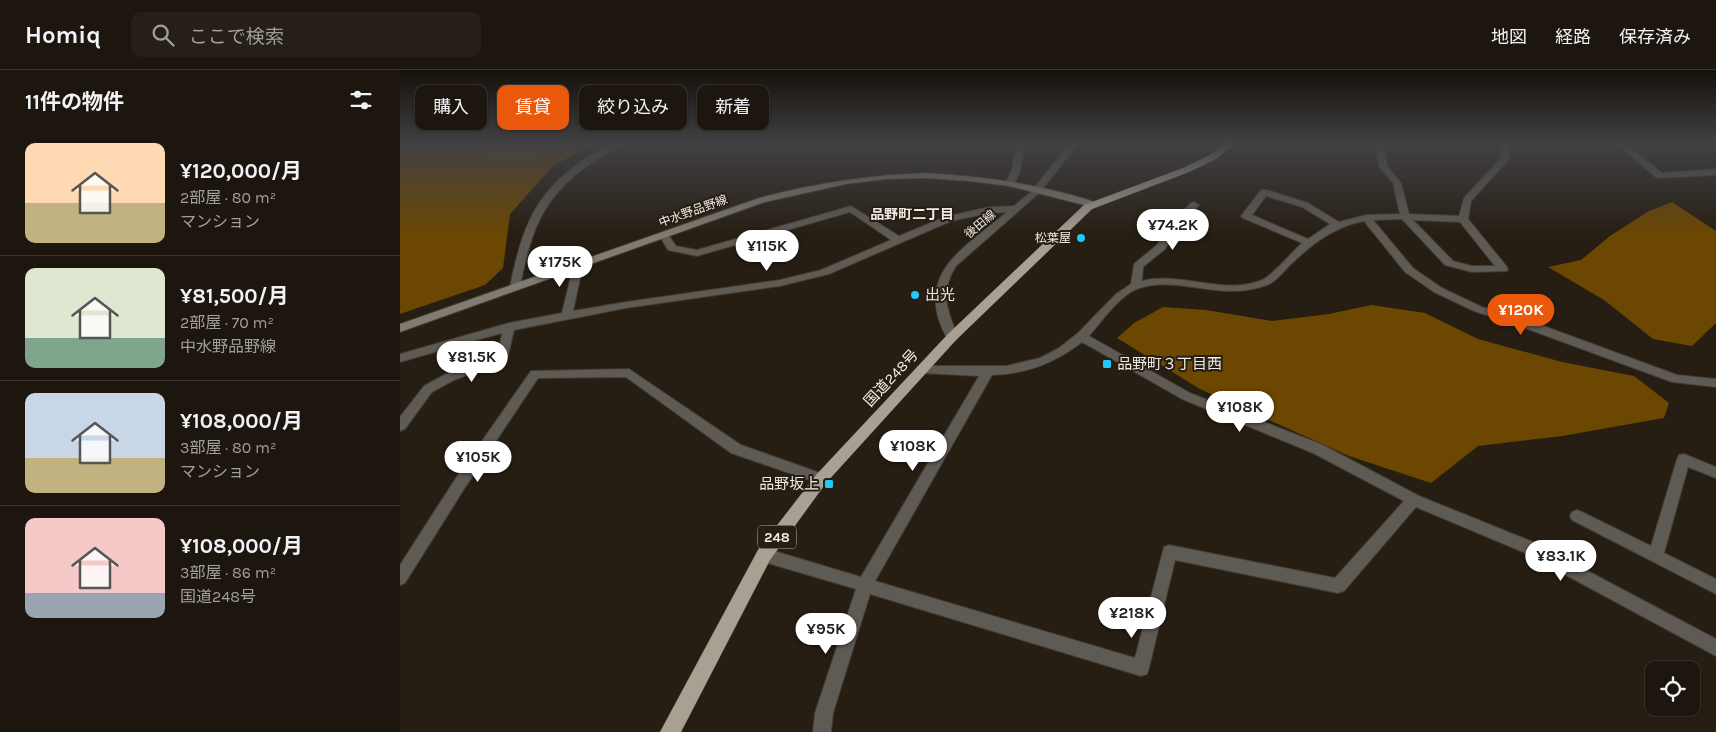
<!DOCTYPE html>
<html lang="ja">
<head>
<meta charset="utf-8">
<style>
  :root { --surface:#1c160e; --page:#251f17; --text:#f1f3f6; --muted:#a09f9e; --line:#3a352e; --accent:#ea580c }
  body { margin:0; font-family:Karla,"Noto Sans JP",sans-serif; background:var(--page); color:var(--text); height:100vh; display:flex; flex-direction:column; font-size:19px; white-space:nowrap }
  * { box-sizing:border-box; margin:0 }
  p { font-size:16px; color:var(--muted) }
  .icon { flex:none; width:28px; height:28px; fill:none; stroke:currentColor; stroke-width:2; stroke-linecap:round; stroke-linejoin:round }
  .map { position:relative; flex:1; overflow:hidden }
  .panel { display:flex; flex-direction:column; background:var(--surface); width:400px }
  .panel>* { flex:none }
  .hud { position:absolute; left:15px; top:15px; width:475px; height:45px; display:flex; gap:10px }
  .controls { position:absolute; left:1245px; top:591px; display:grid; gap:10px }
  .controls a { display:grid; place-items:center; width:55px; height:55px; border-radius:10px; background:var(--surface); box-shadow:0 1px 4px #0004,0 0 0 1px var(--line); font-size:25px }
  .price { position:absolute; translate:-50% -42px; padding:0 11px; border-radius:18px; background:#fff; color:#222; font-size:16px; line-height:32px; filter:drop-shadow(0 1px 2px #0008) }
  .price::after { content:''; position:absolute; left:50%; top:30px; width:15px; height:11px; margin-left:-8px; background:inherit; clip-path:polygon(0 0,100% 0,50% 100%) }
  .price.current { background:var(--accent); color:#fff }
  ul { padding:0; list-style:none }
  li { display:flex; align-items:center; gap:15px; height:125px; padding:0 25px }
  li+li { border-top:1px solid var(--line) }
  li span { display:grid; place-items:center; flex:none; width:140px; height:100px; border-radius:10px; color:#555 }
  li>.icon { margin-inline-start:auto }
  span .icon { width:60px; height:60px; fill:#fffc; stroke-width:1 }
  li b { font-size:21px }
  h2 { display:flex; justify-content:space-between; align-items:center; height:60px; padding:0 25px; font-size:21px }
  .tag { padding:0 18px; border-radius:10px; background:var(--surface); box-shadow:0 1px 4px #0004,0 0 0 1px var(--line); font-size:18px; line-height:45px }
  .tag.current { background:var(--accent); color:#fff }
  header { display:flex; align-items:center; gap:30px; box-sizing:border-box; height:70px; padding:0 25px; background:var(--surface); border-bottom:1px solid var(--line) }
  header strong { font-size:24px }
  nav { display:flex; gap:28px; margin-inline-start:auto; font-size:18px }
  .search { width:350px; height:45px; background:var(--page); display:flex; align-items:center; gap:12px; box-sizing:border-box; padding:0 18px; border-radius:10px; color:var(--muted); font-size:19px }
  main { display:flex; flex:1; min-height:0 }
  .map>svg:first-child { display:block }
  .forest { fill:#6c4701 }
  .water { fill:#775214 }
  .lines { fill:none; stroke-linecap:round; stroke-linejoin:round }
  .minor-casing { stroke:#423b30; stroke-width:2 }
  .tertiary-casing { stroke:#423b30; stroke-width:2 }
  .secondary-casing { stroke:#423b30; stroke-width:2 }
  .trunk-casing { stroke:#423b30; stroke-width:1 }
  .minor { fill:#5e5a54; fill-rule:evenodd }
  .tertiary { fill:#5e5a54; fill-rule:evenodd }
  .secondary { fill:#817b72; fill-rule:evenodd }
  .trunk { fill:#a9a094; fill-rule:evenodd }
  .poi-dot { fill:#1fc9fd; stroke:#261e13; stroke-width:2 }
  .labels { text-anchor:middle; stroke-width:4; stroke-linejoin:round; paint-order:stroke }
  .far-street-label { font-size:12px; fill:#efeae3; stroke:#261e13 }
  .far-poi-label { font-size:12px; fill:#efeae3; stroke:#261e13; text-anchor:end }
  .far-neighbourhood-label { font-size:14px; font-weight:bold; fill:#efeae3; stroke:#261e13 }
  .shield { fill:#261e13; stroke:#b3ada5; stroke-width:1 }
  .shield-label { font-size:14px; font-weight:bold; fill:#efeae3 }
  .poi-label { font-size:15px; fill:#efeae3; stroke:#261e13; text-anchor:start }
  .street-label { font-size:15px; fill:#efeae3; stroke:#261e13 }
</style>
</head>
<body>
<header>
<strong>Homiq</strong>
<div class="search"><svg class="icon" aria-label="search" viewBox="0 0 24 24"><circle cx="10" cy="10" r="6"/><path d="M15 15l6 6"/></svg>ここで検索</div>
<nav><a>地図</a><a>経路</a><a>保存済み</a></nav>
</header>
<main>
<section class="panel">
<h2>11件の物件<svg class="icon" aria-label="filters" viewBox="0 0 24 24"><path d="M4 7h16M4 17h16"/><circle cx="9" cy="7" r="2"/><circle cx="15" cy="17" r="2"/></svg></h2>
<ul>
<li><span style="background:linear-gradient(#ffd9b3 60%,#c2b280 0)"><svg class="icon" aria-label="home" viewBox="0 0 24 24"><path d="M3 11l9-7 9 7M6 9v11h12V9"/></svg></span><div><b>¥120,000/月</b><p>2部屋 · 80 m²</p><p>マンション</p></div></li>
<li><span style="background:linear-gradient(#dfe7d0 70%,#7fa58c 0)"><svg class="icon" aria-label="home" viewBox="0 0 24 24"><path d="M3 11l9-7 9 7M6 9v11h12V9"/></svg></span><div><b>¥81,500/月</b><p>2部屋 · 70 m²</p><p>中水野品野線</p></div></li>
<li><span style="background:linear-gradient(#c9d6e8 65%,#c2b280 0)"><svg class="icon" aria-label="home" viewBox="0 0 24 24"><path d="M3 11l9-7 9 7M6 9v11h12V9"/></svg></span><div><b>¥108,000/月</b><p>3部屋 · 80 m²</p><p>マンション</p></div></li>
<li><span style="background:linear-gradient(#f6c9c9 75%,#9aa5b1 0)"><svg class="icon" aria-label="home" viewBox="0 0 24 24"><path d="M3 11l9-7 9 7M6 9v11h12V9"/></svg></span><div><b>¥108,000/月</b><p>3部屋 · 86 m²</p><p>国道248号</p></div></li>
</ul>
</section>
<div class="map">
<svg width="1316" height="662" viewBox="0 0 1316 662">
  <rect width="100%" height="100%" fill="#261e13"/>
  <path class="forest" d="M0 73H193L152 97 110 144 103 198 85 215 0 244Z
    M1272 132 1316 161V253L1292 276 1253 269 1204 230 1148 197 1181 190 1210 166 1249 141Z
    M971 235 1025 243 1078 269 1162 292 1234 306 1269 333 1264 348 1162 366 1078 376 1031 413 949 386 800 319 717 268 734 253 763 237 806 240 872 251 929 244Z"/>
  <path class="water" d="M72 73H161L157 80C119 94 111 91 72 84Z"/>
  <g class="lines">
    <defs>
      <path id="minor" d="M616 73H624C622 86 622 111 609 117L605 114 612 100Z
        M976 73H984L987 96 1001 113 1009 144 1059 146 1064 128 1101 88 1102 73H1110L1109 89 1071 131 1068 149 1107 197 1108 199 1107 201 1072 202 1045 195 1002 149 973 150 1013 198 1042 218 1082 237 1122 248 1277 305 1316 309V317L1272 312 1114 254 1074 241 1034 222 1005 202 964 151C933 157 912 174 890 195 883 202 876 212 867 215 856 219 845 221 833 221 803 222 759 205 731 222 715 232 702 251 689 266L790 323 923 375 1019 426 1133 472 1316 569V586L1123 482 1016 437 944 521 938 523 775 490 749 598 747 604 741 606 470 524 433 643 431 662H413L415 643 456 519 364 492 359 490 356 485 359 480 364 478 461 507 579 306 522 303 518 302 516 299 518 296H606L640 288 659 278 678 263 716 224 731 214 734 194 757 175 771 153 791 133 794 132 799 135 778 156 765 179 743 197 742 211C781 201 824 226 862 210 873 205 892 182 902 173L843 148 841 146 861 120H867L908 133 939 152 966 145 1000 144 993 113 979 96ZM866 126 902 137 930 154 908 169 852 145ZM1013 150 1060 152 1095 196H1072L1053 191ZM682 272 782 329 913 383 1004 431 935 508 769 475 764 477 735 588 475 511 592 305C627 304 655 293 682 272Z
        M1215 73H1225L1262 103 1316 99V105L1257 108Z
        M637 117 640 118V122L556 196C539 223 547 239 558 267L556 270H548C511 205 563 179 607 142L589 143 551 151 429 204 380 216 226 238 114 260 107 290 54 310 32 322 5 359 0 361V347L24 316 46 304 98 285 102 263 0 292V284L109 253 162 243 174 193H182L183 195 173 241 226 232 380 210 421 200 491 170 450 142 297 186 268 180 259 165 264 162 267 163 276 176 297 180 451 136 499 166 545 147 589 137 614 136Z
        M229 299 341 375 426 405 428 409 426 413 421 414 331 383 226 307 138 308 64 419 5 513 0 515V495L54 411 131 301Z
        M1284 384 1316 397V408L1288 397 1264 483 1316 509V524L1172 450 1170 446 1172 442 1177 440 1182 442 1251 476 1277 389 1279 385Z"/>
      <path id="tertiary" d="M212 73H223C212 82 198 88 187 96 141 129 130 164 120 217L119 219H111L110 217C125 141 143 111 212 73Z
        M670 73H679L640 122H634V118Z"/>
      <path id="secondary" d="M527 103C577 106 624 112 672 125 679 128 691 129 697 134L692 137 609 116 568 111 527 108 487 109 446 114 365 132 0 262V254L359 128C416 113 468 105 527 103Z"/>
      <path id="trunk" d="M825 73H835L816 89 789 102 692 139 556 270 426 413 370 490 281 662H260L358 480 416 405 548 264 684 135 783 98 810 85Z"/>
    </defs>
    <use href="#minor" class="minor-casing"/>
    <use href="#tertiary" class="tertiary-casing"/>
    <use href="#secondary" class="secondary-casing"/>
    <use href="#trunk" class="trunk-casing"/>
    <use href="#minor" class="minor"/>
    <use href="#tertiary" class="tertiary"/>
    <use href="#secondary" class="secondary"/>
    <use href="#trunk" class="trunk"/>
  </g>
  <linearGradient id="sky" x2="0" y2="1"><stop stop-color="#15100a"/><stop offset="0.44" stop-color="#414144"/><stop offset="1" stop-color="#414144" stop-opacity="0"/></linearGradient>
  <rect width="1316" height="166" fill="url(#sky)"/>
  <g class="poi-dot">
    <circle cx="681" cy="168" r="5"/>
    <circle cx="515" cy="225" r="5"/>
    <rect x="702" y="289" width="10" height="10" rx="2.5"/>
    <rect x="424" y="409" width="10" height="10" rx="2.5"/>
  </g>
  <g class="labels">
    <g class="far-street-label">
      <text transform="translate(293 141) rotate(-20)" y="4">中水野品野線</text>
      <text transform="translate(580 154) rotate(-40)" y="4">後田線</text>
    </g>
    <g class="far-poi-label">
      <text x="671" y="172">松葉屋</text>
    </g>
    <g class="far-neighbourhood-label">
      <text x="512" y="149">品野町二丁目</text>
    </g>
    <rect class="shield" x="358" y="455.5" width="38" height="23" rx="4"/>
    <g class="shield-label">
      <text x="377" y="472">248</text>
    </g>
    <g class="poi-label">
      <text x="525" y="230">出光</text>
      <text x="717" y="299">品野町３丁目西</text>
      <text x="419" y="419" text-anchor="end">品野坂上</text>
    </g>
    <g class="street-label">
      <text transform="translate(491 308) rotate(-47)" y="5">国道248号</text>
    </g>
  </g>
</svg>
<div class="controls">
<a><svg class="icon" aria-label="locate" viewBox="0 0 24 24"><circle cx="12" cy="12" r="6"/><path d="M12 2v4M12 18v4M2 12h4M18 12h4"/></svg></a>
</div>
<b class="price" style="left:773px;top:181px">¥74.2K</b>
<b class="price" style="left:367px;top:202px">¥115K</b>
<b class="price" style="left:160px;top:218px">¥175K</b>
<b class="price current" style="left:1121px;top:266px">¥120K</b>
<b class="price" style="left:72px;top:313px">¥81.5K</b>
<b class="price" style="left:840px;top:363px">¥108K</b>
<b class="price" style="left:513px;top:402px">¥108K</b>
<b class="price" style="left:78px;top:413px">¥105K</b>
<b class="price" style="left:1161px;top:512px">¥83.1K</b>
<b class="price" style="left:732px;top:569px">¥218K</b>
<b class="price" style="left:426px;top:585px">¥95K</b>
<div class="hud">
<a class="tag">購入</a>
<a class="tag current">賃貸</a>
<a class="tag">絞り込み</a>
<a class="tag">新着</a>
</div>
</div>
</main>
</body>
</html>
